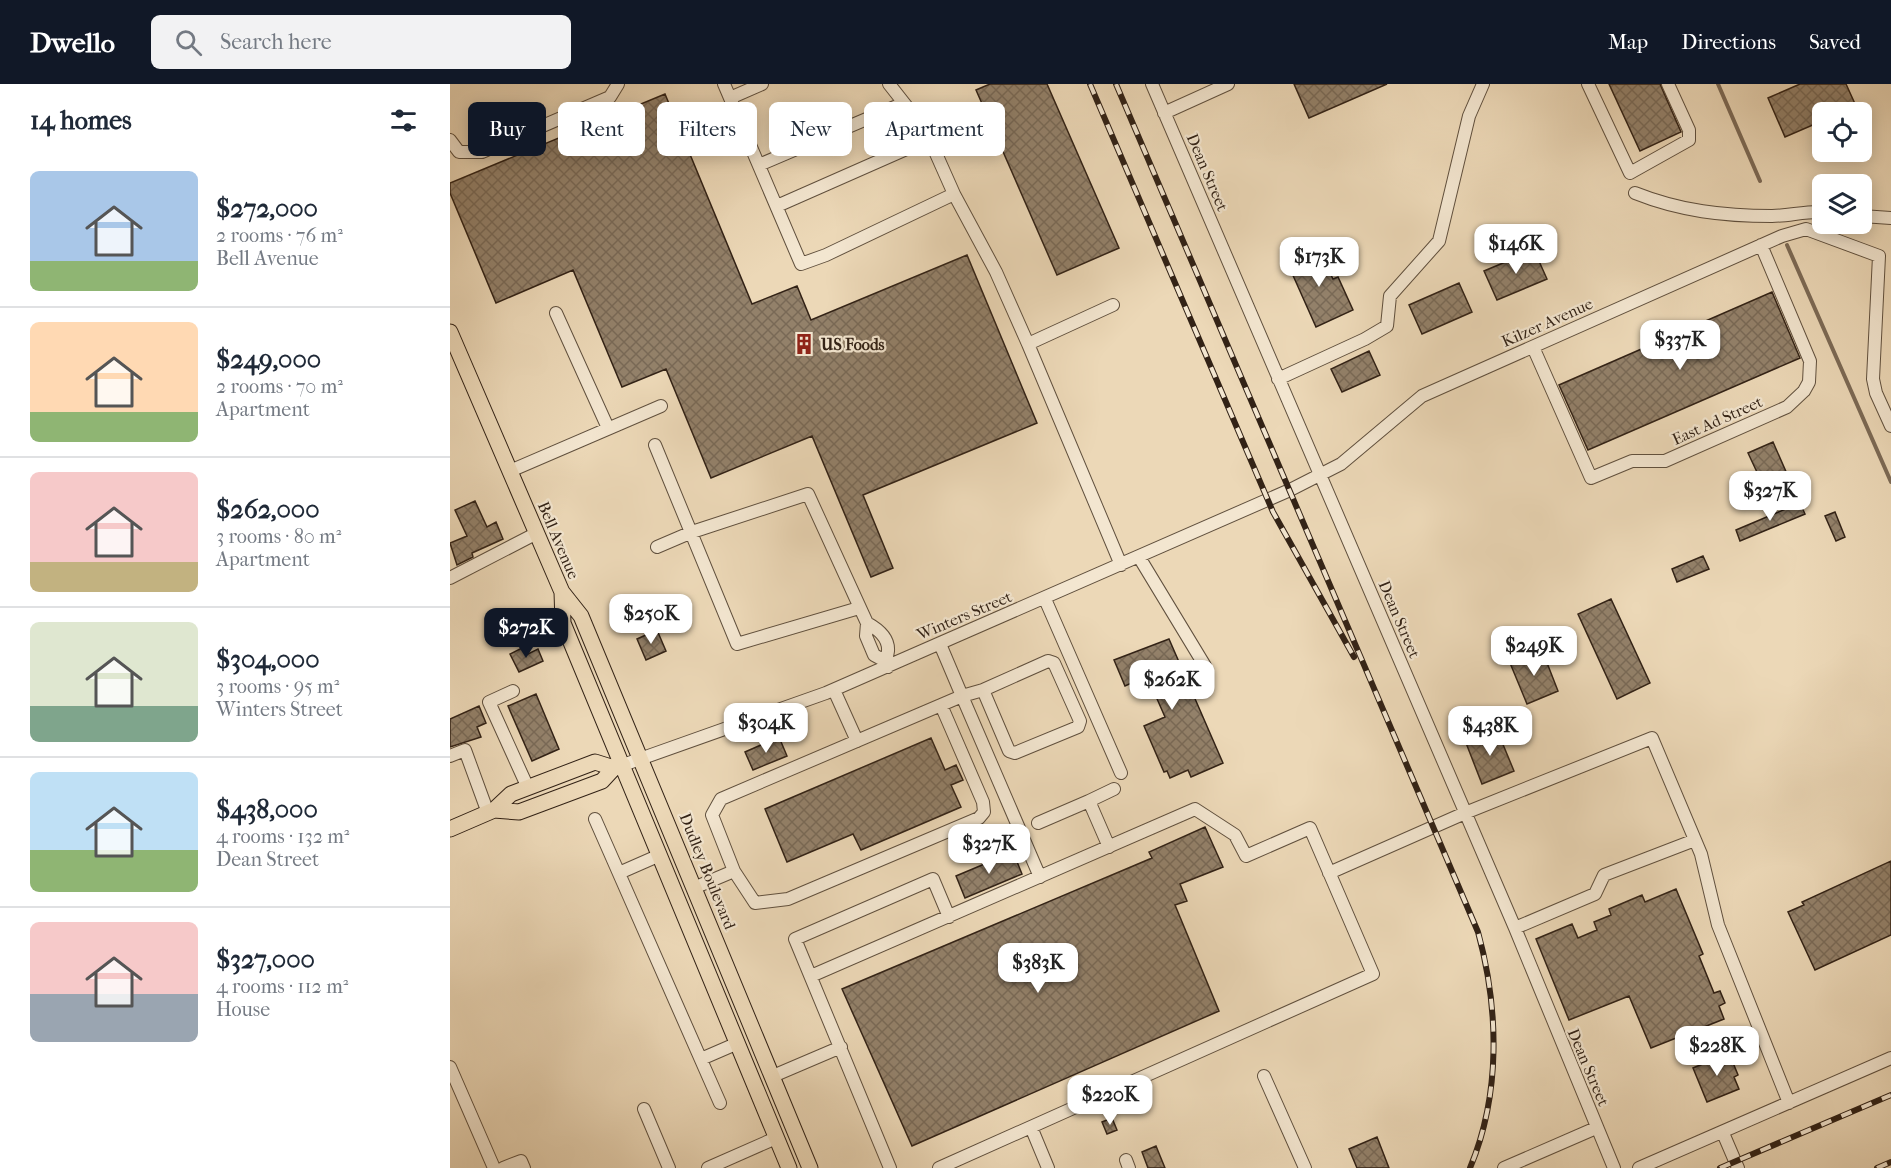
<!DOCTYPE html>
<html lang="en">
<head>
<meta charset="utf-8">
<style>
  :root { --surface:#fff; --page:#f2f2f3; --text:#1f2937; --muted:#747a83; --line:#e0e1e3; --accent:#111827 }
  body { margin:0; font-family:"IM FELL French Canon",serif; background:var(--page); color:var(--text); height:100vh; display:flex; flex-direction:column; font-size:22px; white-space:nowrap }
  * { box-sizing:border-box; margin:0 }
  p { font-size:20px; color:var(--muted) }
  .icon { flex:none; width:33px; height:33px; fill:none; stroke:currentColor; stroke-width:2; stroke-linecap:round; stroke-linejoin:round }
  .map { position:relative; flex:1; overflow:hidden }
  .details { display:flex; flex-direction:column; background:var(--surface); width:450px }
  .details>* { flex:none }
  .top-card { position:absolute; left:18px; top:18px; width:570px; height:54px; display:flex; gap:12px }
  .tools { position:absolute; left:1362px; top:18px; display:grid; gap:12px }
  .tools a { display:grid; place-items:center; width:60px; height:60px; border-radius:9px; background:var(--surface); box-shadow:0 3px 15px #0003; font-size:30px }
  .price { position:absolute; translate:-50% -51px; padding:0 14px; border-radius:12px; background:#fff; color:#222; font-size:20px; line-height:39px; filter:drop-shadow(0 2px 3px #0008) }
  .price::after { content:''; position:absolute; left:50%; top:36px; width:18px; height:14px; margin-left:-9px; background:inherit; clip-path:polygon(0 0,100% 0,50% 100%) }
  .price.current { background:var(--accent); color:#fff }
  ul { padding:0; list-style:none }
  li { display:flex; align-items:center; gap:18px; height:150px; padding:0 30px }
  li+li { border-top:2px solid var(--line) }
  li span { display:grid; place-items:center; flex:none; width:168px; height:120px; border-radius:9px; color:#555 }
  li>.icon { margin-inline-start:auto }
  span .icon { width:72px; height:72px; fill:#fffc; stroke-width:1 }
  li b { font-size:26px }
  h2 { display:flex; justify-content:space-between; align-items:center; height:72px; padding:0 30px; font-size:26px }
  .chip { padding:0 21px; border-radius:9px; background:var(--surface); box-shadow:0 3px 15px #0003; font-size:21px; line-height:54px }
  .chip.current { background:var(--accent); color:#fff }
  header { display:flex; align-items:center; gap:36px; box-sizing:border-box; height:84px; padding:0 30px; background:var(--accent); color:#fff }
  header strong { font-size:28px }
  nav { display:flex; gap:33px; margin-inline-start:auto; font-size:21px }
  .search { width:420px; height:54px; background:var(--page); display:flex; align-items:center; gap:15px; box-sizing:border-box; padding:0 21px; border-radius:9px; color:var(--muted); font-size:22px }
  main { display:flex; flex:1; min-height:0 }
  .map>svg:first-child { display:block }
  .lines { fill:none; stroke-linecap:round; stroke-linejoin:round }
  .stream { stroke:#7c6a56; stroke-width:4 }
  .building { fill:url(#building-cross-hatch); stroke:#322216; stroke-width:1.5 }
  .minor-casing { stroke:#60503e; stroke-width:14 }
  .major-casing { stroke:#322216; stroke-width:17 }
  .minor { stroke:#f3e6d0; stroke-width:12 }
  .major { stroke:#ecd8b7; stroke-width:15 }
  .rail-casing { stroke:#322216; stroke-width:6 }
  .rail { stroke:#f3e6d0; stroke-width:4; stroke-dasharray:11; stroke-linecap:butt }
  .labels { text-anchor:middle; stroke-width:4.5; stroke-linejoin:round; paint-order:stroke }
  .street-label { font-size:16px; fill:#322216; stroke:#f3e6d0 }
  .poi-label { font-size:16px; font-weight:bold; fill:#322216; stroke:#f3e6d0; text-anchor:start }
</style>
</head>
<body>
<header>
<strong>Dwello</strong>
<div class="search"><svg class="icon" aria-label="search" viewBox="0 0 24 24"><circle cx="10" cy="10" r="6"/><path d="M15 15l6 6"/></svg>Search here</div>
<nav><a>Map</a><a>Directions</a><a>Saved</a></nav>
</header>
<main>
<section class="details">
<h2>14 homes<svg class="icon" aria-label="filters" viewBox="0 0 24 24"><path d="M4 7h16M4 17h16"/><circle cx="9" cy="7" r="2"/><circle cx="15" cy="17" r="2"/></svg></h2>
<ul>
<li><span style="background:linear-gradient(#a9c7e8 75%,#8fb573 0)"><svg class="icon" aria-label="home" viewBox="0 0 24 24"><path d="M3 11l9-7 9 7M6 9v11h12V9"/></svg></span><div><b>$272,000</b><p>2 rooms · 76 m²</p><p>Bell Avenue</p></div></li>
<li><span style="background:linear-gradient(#ffd9b3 75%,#8fb573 0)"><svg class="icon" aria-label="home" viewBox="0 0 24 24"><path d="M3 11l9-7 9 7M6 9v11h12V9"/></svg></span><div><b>$249,000</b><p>2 rooms · 70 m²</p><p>Apartment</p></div></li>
<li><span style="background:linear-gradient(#f6c9c9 75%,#c2b280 0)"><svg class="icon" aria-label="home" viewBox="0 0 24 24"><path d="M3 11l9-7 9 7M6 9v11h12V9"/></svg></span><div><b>$262,000</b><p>3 rooms · 80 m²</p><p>Apartment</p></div></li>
<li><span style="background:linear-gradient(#dfe7d0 70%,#7fa58c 0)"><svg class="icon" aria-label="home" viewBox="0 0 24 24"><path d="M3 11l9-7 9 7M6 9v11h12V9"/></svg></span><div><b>$304,000</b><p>3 rooms · 95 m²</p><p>Winters Street</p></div></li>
<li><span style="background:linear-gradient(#bfe0f5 65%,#8fb573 0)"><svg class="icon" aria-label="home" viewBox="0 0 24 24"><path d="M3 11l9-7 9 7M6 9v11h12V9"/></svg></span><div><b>$438,000</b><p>4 rooms · 132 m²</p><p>Dean Street</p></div></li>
<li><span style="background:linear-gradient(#f6c9c9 60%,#9aa5b1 0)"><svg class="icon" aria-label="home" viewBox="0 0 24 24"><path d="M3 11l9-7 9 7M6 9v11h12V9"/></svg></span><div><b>$327,000</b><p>4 rooms · 112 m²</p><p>House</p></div></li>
</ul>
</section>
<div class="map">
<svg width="1441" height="1084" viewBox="0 0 1441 1084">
  <defs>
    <pattern id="building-cross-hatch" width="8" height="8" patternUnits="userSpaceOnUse" patternTransform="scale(1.5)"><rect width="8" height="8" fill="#93816a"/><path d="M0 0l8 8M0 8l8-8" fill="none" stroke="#796956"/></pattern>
  </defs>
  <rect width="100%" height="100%" fill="#ecd8b7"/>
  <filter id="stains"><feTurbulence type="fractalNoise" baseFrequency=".00333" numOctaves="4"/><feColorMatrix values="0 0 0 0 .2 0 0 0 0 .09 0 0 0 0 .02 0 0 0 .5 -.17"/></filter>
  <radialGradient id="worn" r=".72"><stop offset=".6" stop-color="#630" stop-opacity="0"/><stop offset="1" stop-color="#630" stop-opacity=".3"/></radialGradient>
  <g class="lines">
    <path class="stream" d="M1268 0 1310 97
      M1337 161 1441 398"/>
  </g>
  <path class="building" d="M540 0H597L669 164 607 191 526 6Z
    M844 0H937L859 34Z
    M1159 0H1210L1231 48 1190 67Z
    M1350 0H1396L1406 22 1392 28H1372V37L1335 53 1318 14Z
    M215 10 302 220 347 202 361 236 517 171 587 339 413 411 443 484 421 493 362 352 261 394 216 285 172 303 123 186 46 219 0 109V99Z
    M868 164 883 195 888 193 903 226 866 243 837 178Z
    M1084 166 1097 195 1047 216 1034 187Z
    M1009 199 1022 228 972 250 959 221Z
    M1322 208 1350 274 1138 366 1109 301Z
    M919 267 930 291 892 308 881 285Z
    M1323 358 1337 390 1313 401 1298 369Z
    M25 417 37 443 46 438 53 455 22 469 23 473 7 481 0 459 17 452 5 426Z
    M1350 419 1355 430 1290 457 1286 446Z
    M1385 428 1395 453 1386 457 1375 432Z
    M1253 472 1259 485 1227 498 1222 485Z
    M1161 515 1200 599 1167 615 1128 530Z
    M207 546 216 567 196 576 187 555Z
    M719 555 773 679 741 693 738 686 720 694 717 687 714 688 694 642 715 633 697 592 675 602 664 576Z
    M72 564 76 571 88 565 93 577 69 588 60 570Z
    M1092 566 1108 607 1077 620 1060 579Z
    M86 610 109 665 82 677 58 622Z
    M29 622 36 639 27 643 31 653 0 663V635Z
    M1047 646 1064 687 1032 700 1016 659Z
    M329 653 337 672 303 686 295 668Z
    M481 654 495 686 506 681 513 696 501 701 511 723 411 766 403 750 337 778 315 725Z
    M755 743 773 783 730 800 737 817 725 821 769 927 462 1062 392 905 702 774 699 768Z
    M563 768 572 790 515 814 506 792Z
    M1441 777V851L1365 886 1338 828 1354 821 1352 818Z
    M1226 805 1253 870 1249 872 1264 909 1270 907 1275 919 1269 922 1274 935 1201 964 1179 912 1119 936 1086 855 1122 840 1128 854 1147 846 1144 838 1161 831 1159 825 1192 811 1195 818Z
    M1279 969 1288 991 1284 993 1289 1005 1257 1018 1243 984Z
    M662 1034 667 1046 657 1050 652 1038Z
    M927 1053 939 1084H907L899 1065Z
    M706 1062 715 1084H698L692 1068Z"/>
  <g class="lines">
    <defs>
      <path id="minor" d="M274 0 351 180 376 171 504 110 476 47 439 0
        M702 0 1065 844 1164 1084
        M1138 0 1180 89 1239 56V46L1218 0
        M280 14 312 0
        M714 29 778 0
        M0 56 9 68H32L160 13 168 0
        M309 81 454 19
        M1185 109C1230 127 1274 132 1322 132 1338 132 1356 127 1372 128
        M504 110 546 188 578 260
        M327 122 479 55
        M1412 132 1441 134
        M663 221 578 260 671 481
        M106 229 158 344
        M1083 263 1141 394 1182 377H1215L1337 323 1354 307 1359 298 1360 277 1311 161
        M828 295 915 255 937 242 940 212 989 157 1019 32 1033 0
        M205 361 287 560 409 524
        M60 387 211 322
        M207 463 242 448 358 410 417 539C428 545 439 554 438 567 437 574 435 576 438 583
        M689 473 755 582
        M0 494 87 449
        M595 515 671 689
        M417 539 416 552 424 571 435 577
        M490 560 512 612 491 621
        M384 606 407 657
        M533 606 559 667 565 669 628 643 630 637 604 579 598 577 533 606 512 612 590 793
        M63 607 39 618 78 704
        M491 621 533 718 534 728 529 734 338 815 305 819 284 787 262 731 271 715Z
        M0 672 15 666 38 729
        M173 681 376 609 840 406 891 380 972 312 1332 152 1356 145 1429 172 1423 295 1426 309 1441 342
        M639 717 664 705
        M145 735 270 1019
        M588 739 639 717 659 763
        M169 789 210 771
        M879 789 1015 729 1202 654 1251 770 1268 841 1339 1019
        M246 803 284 787
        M1065 844 1145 810 1154 791 1245 756
        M361 892 745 725 785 751 796 772 860 744 923 890 489 1084
        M251 975 288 959
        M0 983 44 1084
        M323 992 391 963
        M814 992 855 1084
        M194 1025 219 1084
        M581 1043 598 1084
        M1273 1049 1288 1084
        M676 1076 679 1084
        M53 1084 71 1077 74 1084
        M258 1084 326 1054
        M440 1084 345 855 483 795 499 833
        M1054 1084 1146 1044
        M1189 1084 1441 974"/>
      <path id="major" d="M0 248 112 508 113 539 339 1084
        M112 508 131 532 360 1084
        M44 726 69 728 152 697 164 684 173 681
        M0 745 44 726 61 710 145 678 164 684"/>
    </defs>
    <use href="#minor" class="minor-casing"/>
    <use href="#major" class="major-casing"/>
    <use href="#minor" class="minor"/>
    <use href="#major" class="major"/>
    <defs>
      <path id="rail" d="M640 0 823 428 904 573
        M666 0 1028 848C1049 925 1051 1010 1020 1084
        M1270 1084 1441 1011
        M1427 1084 1441 1078"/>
    </defs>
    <use href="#rail" class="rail-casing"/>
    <use href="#rail" class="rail"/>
  </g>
  <defs>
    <symbol id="building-bare" viewBox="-9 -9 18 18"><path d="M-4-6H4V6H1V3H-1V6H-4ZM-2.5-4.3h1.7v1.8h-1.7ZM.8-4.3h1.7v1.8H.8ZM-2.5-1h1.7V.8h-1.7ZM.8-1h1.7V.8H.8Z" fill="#8f2418" stroke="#f3e6d0" stroke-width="2.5" paint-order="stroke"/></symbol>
  </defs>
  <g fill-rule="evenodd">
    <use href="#building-bare" x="339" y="245" width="30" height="30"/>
  </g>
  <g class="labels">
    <g class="street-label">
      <text transform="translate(758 88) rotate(67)" y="6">Dean Street</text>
      <text transform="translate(1097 238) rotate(-24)" y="6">Kilzer Avenue</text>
      <text transform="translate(1267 336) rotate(-24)" y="6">East Ad Street</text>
      <text transform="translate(109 456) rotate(67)" y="6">Bell Avenue</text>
      <text transform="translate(514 531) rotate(-23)" y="6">Winters Street</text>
      <text transform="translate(950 535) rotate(67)" y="6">Dean Street</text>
      <text transform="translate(258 787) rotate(68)" y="6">Dudley Boulevard</text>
      <text transform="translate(1139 983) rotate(67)" y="6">Dean Street</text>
    </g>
    <g class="poi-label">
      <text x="371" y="266">US Foods</text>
    </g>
  </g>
  <rect width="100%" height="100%" filter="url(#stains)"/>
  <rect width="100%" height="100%" fill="url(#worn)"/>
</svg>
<div class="tools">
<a><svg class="icon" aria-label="locate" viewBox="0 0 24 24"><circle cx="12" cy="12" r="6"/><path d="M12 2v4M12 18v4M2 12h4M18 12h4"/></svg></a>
<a><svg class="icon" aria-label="layers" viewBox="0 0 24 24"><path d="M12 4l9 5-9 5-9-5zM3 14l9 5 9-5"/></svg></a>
</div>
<b class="price" style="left:1066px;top:191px">$146K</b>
<b class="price" style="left:869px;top:204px">$173K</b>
<b class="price" style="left:1230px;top:287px">$337K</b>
<b class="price" style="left:1320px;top:438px">$327K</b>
<b class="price" style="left:201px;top:561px">$250K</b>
<b class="price current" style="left:76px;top:575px">$272K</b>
<b class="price" style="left:1084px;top:593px">$249K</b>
<b class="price" style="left:722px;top:627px">$262K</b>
<b class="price" style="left:316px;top:670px">$304K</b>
<b class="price" style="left:1040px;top:673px">$438K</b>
<b class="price" style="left:539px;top:791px">$327K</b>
<b class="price" style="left:588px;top:910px">$383K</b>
<b class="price" style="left:1267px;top:993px">$228K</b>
<b class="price" style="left:660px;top:1042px">$220K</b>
<div class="top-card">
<a class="chip current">Buy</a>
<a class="chip">Rent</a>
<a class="chip">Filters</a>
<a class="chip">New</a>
<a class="chip">Apartment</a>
</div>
</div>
</main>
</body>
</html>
